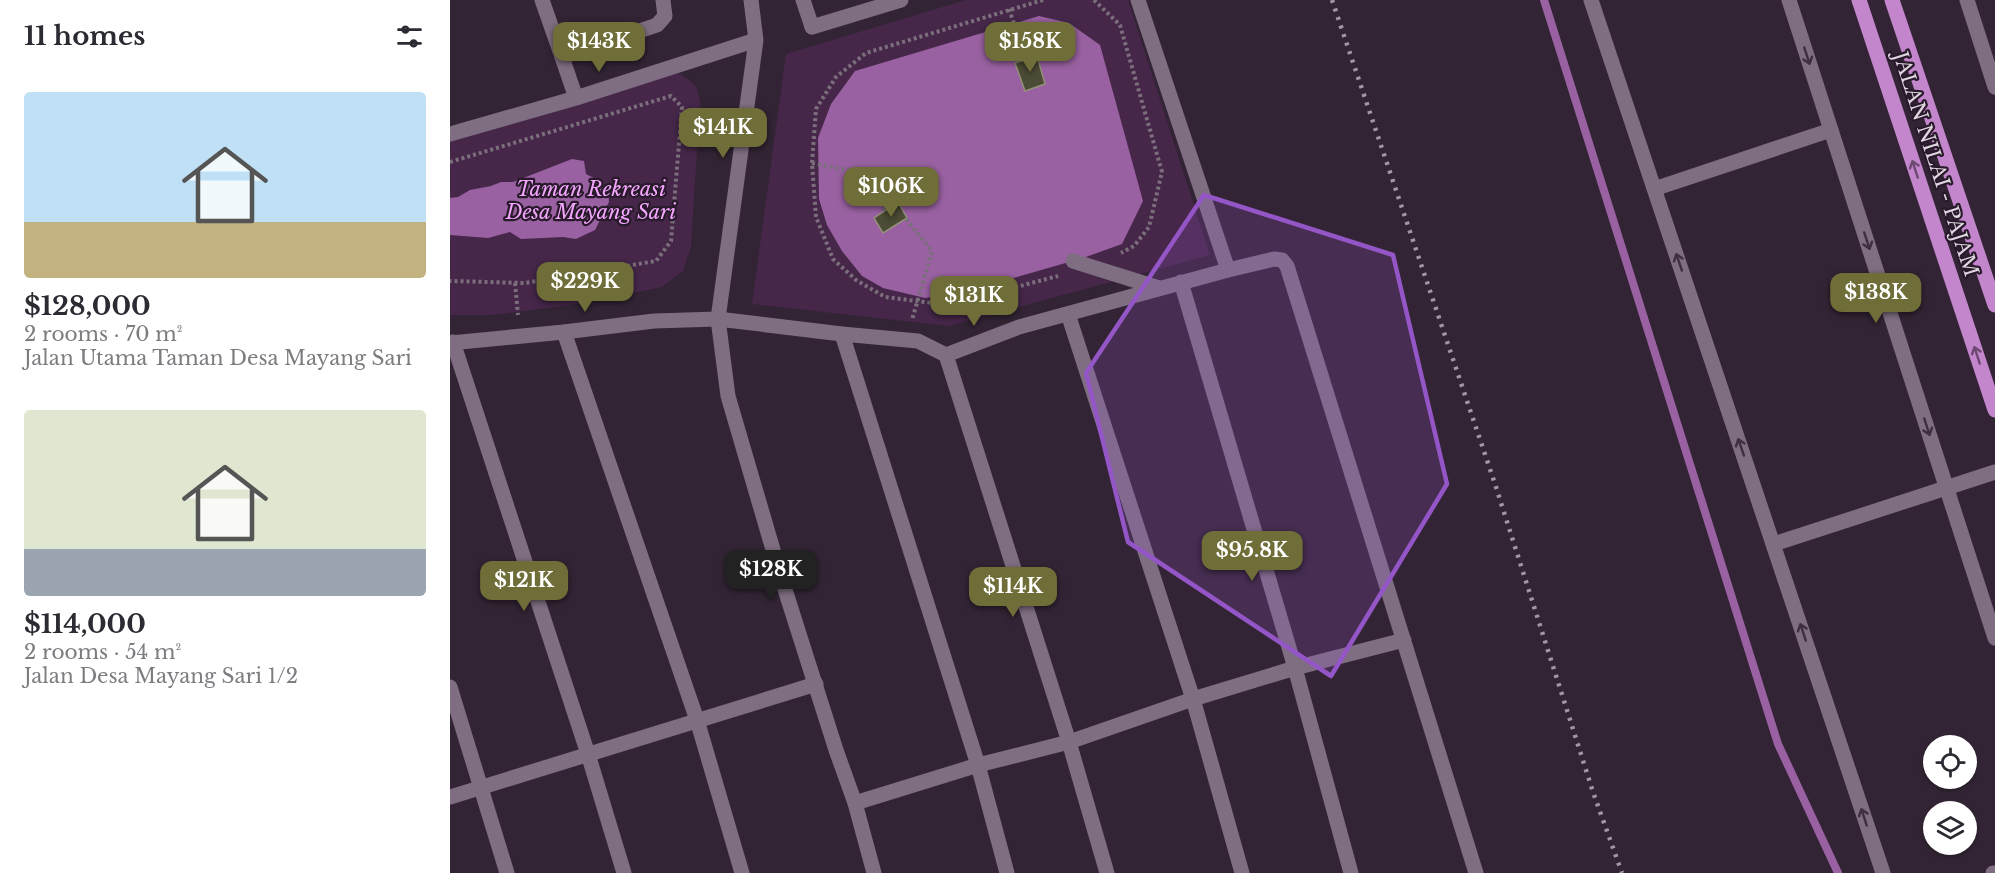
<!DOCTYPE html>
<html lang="en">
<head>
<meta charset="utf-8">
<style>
  :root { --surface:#fff; --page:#f7f7f7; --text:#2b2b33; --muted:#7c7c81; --accent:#6f6d38 }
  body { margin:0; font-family:"Libre Baskerville",serif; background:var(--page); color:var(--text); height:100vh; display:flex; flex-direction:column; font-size:22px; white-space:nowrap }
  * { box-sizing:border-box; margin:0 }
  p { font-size:20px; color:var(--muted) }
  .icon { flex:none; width:33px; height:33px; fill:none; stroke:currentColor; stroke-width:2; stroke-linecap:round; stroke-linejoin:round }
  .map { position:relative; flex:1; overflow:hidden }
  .panel { display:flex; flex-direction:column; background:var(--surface); width:450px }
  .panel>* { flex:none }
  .fabs { position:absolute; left:1473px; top:735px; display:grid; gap:12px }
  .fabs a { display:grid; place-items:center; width:54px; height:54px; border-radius:50%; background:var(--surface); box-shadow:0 2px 4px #0004; font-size:30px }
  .price { position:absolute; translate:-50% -51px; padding:0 14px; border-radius:12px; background:var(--accent); color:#fff; font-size:20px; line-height:39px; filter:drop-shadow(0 2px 3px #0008) }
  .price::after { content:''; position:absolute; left:50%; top:36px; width:18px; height:14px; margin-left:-9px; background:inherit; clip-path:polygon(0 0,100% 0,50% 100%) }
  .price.selected { background:#222; color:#fff }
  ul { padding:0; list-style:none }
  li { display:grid; align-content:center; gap:12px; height:318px; padding:0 24px }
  li span { display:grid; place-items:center; height:186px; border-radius:6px; color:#555 }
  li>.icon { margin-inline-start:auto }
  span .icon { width:108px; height:108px; fill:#fffc; stroke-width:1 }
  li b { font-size:26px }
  h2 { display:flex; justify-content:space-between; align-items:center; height:72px; padding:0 24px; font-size:26px }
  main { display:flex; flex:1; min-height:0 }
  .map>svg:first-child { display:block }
  .green { fill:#46274a }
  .water { fill:#9961a1 }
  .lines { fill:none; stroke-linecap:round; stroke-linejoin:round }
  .stream { stroke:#9961a1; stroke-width:8 }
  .building { fill:#4c4b35; stroke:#929179; stroke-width:1.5 }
  .path { stroke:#7b6f7c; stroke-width:4; stroke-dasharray:3 3; stroke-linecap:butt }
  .service { stroke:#7f6e81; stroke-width:15 }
  .minor { stroke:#7f6e81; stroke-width:15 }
  .primary { stroke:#c385cc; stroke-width:15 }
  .rail { stroke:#a197a3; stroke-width:4.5; stroke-dasharray:3 6; stroke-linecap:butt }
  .oneway { stroke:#3e2f40 }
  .oneway2 { stroke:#6e4a73 }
  .marked { fill:#9456c7; fill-opacity:0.2; stroke:#9456c7; stroke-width:4.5; stroke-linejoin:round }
  .labels { text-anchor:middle; stroke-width:4.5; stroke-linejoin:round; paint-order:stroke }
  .street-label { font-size:20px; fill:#dfd6e0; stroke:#281a2a }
  .park-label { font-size:20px; font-style:italic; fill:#f4a6fe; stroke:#281a2a }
</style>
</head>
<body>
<main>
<section class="panel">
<h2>11 homes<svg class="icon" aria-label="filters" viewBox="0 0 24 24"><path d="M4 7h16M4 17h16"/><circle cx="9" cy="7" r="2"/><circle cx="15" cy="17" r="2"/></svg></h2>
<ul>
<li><span style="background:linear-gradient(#bfe0f5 70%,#c2b280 0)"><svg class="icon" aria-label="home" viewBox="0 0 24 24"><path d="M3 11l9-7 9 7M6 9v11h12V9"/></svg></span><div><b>$128,000</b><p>2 rooms · 70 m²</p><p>Jalan Utama Taman Desa Mayang Sari</p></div></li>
<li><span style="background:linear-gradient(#dfe7d0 75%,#9aa5b1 0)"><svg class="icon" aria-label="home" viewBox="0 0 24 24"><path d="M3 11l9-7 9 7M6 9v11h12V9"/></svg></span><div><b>$114,000</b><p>2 rooms · 54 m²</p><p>Jalan Desa Mayang Sari 1/2</p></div></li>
</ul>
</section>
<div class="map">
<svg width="1545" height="873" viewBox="0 0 1545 873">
  <rect width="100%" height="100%" fill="#322434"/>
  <path class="green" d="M516 0H678L760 255 499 326 302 304 336 54Z
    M229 73 246 86 250 102 241 247 233 271 212 287 129 304 43 315H0V139Z"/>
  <path class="water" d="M589 16 619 23 650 45 693 201 672 244 633 258 515 292 475 298 433 288 412 276 392 251 377 225 369 199 368 138 381 104 405 71Z
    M122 159 134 161 136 174 148 180 158 191 159 202 145 230 126 239 113 237 71 239 60 232 38 238 0 235V198L8 197 20 190 41 186 51 182H63Z"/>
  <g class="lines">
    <path class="stream" d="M1094 0 1328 744 1388 873"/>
  </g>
  <path class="building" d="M587 56 595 84 575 91 565 63Z
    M448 202 457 218 433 233 424 218Z"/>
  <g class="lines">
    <path class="path" d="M593 0 416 53 386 77 366 109 362 163 366 217 383 259 406 280 435 297 498 305 608 276
      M644 0 670 25 712 172 699 227 684 246 671 253
      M559 9 576 59
      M0 162 221 96 232 107 221 241 206 261 75 283 0 281
      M362 163 408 172 435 210
      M456 219 482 251 462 320
      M65 283 68 315"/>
    <path class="service" d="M92 0 112 57
      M353 0 362 27
      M688 0 778 270 824 259 832 260 837 266 1026 873
      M1141 0 1433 873
      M1204 189 1381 130
      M623 261 709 288
      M618 314 743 699 792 873
      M114 332 247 720 292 873
      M392 334 528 765 557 873
      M1324 544 1496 488
      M0 687 57 873
      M0 797 366 684
      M405 803 528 765 619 742 743 699 845 668 954 640
      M1543 873H1545"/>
    <path class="minor" d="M301 0 306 40 268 319 278 396 331 577 386 750 405 803 424 873
      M1339 0 1545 638
      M1517 0 1545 87
      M362 27 451 0
      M126 98 112 57 207 25 215 16 213 0
      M0 134 126 98 306 40
      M731 282 845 668 901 873
      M3 342 138 754 174 873
      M0 343 114 332 204 321 268 319 392 334 468 341 496 355 569 327 778 270
      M496 355 619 742 657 873
      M1496 488 1545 472"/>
    <path class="primary" d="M1409 0 1545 410
      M1442 0 1545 305"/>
    <path class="rail" d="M882 0 1045 484 1143 792 1172 873"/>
  </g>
  <defs><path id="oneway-shaft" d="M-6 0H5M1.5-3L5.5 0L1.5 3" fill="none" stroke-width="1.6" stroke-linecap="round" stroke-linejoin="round" transform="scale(1.5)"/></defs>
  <g class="oneway">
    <use href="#oneway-shaft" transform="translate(1357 56) rotate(72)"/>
    <use href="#oneway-shaft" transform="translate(1417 241) rotate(72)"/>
    <use href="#oneway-shaft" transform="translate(1229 262) rotate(-109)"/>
    <use href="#oneway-shaft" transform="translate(1477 427) rotate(72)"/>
    <use href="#oneway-shaft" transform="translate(1291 447) rotate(-109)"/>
    <use href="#oneway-shaft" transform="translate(1353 632) rotate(-108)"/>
    <use href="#oneway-shaft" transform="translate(1414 817) rotate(-108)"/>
  </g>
  <g class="oneway2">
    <use href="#oneway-shaft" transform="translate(1465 169) rotate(-108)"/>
    <use href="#oneway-shaft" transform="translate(1527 355) rotate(-108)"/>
  </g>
  <path class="marked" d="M754 195 943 255 997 484 881 676 678 542 636 373Z"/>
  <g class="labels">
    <g class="street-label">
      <text transform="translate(1486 164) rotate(72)" y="7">JALAN NILAI - PAJAM</text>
    </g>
    <g class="park-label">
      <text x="141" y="196">Taman Rekreasi<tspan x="141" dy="23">Desa Mayang Sari</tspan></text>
    </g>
  </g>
</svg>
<div class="fabs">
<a><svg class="icon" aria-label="locate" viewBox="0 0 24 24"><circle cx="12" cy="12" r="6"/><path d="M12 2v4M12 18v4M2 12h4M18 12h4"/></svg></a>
<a><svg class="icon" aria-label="layers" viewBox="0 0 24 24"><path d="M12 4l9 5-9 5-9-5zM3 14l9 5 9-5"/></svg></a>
</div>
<b class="price" style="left:149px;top:73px">$143K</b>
<b class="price" style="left:580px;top:73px">$158K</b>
<b class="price" style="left:273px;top:159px">$141K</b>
<b class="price" style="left:441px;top:218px">$106K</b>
<b class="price" style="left:135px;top:313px">$229K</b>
<b class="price" style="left:1426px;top:324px">$138K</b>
<b class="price" style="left:524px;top:327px">$131K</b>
<b class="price" style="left:802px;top:582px">$95.8K</b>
<b class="price selected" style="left:321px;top:601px">$128K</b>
<b class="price" style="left:74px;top:612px">$121K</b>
<b class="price" style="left:563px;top:618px">$114K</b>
</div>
</main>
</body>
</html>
